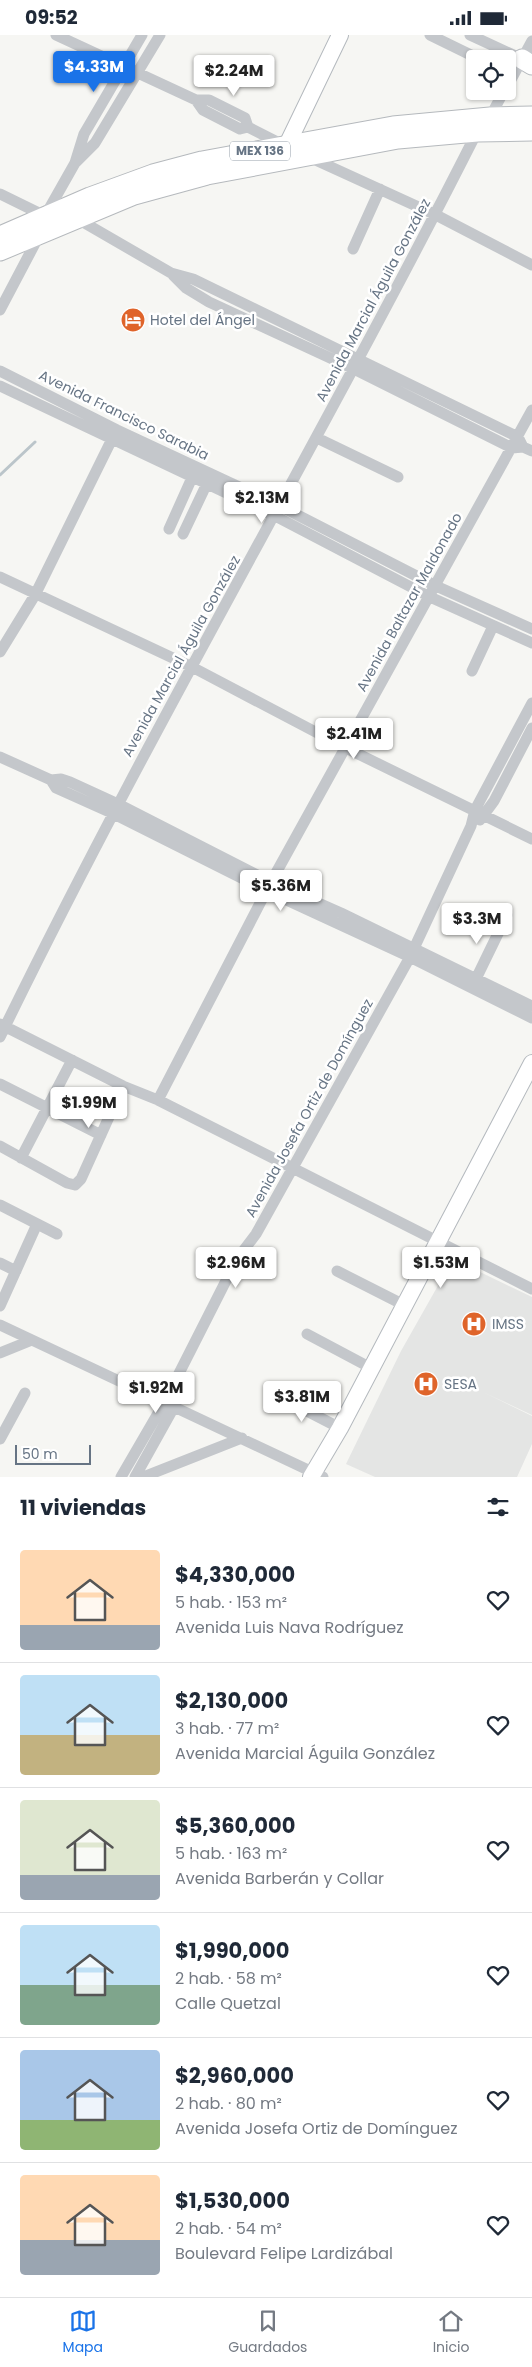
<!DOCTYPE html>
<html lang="es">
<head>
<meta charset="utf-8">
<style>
  :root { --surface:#fff; --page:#f2f2f3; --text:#1f2937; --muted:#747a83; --line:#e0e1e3; --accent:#1a73e8 }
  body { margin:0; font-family:Poppins,sans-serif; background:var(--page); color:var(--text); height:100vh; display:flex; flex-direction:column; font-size:19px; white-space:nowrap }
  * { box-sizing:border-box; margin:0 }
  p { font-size:16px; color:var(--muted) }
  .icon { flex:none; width:28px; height:28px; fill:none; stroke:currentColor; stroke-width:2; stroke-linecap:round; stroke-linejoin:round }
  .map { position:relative; height:1442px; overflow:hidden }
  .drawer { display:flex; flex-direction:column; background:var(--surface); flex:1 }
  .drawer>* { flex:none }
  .fabs { position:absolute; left:466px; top:15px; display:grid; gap:10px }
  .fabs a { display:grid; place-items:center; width:50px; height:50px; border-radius:5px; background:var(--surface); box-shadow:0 1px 4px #0004; font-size:25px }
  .scale { position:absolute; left:15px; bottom:12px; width:76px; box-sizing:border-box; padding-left:5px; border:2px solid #667484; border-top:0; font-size:14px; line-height:18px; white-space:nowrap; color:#667484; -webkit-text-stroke:4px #fff; paint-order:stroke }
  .price { position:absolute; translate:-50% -42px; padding:0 11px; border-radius:5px; background:#fff; color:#222; font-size:16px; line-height:32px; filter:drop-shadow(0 1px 2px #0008) }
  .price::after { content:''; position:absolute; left:50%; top:30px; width:15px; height:11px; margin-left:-8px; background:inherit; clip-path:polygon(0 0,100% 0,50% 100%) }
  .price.selected { background:var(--accent); color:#fff }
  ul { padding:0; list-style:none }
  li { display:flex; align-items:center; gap:15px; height:125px; padding:0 20px }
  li+li { border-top:1px solid var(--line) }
  li span { display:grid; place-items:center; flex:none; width:140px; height:100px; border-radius:5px; color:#555 }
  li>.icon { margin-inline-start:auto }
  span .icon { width:60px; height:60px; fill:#fffc; stroke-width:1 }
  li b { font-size:21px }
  h2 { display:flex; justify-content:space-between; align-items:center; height:60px; padding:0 20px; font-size:21px }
  .status { display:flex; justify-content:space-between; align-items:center; height:35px; padding:0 25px; background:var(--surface); direction:ltr }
  .status svg { height:14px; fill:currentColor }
  .tabs { display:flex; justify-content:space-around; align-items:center; height:70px; border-top:1px solid var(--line); background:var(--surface); font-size:14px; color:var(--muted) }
  .tabs a { display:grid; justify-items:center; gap:2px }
  .tabs .selected { color:var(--accent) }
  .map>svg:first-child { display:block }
  .built { fill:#e4e5e4 }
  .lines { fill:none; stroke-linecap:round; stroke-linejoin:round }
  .stream { stroke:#bbc5ca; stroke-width:3 }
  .secondary-casing { stroke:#b4b9be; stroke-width:18 }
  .primary-casing { stroke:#b5b9bd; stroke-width:21 }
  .street { stroke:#c4c7cb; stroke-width:11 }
  .secondary { stroke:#fff; stroke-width:16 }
  .primary { stroke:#fff; stroke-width:19 }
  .labels { text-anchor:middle; stroke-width:5; stroke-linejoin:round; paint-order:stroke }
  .shield { fill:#fff; stroke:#949ea9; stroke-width:1 }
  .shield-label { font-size:12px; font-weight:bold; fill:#667484 }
  .street-label { font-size:14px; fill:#667484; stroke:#fff }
  .poi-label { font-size:14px; fill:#667484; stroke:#fff; text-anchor:start }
</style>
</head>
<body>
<div class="status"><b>09:52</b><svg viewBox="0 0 49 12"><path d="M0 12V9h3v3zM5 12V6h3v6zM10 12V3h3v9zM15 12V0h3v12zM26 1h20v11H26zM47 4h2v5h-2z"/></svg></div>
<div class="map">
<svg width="532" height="1442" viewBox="0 0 532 1442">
  <rect width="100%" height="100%" fill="#f6f6f3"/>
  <path class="built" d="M453 1224 532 1262V1380L483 1357 532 1381V1409L517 1442H375L346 1429 401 1316Z"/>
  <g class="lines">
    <path class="stream" d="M0 440 35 407"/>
    <defs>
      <path id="secondary" d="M286 112 340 0
        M311 1442 340 1393 532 1028"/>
      <path id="primary" d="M522 24 532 30
        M0 201 90 162 153 139 202 126 393 91 490 82 532 81
        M0 216 134 160 207 140 398 104 477 97 532 96"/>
    </defs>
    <use href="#secondary" class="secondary-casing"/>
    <use href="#primary" class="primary-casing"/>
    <path class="street" d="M56 0 196 65H209L245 83 248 92
      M430 0 479 24
      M470 0 522 24
      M508 50 532 6
      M196 65 203 75 240 94 248 92 283 110
      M309 122 436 180 532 230
      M76 127 95 108 160 0
      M0 159 45 181 75 128 84 99 142 0
      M76 183 171 238 193 244 518 402 523 412
      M353 214 380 154
      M173 240 186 253 209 267 354 334 512 413 523 412 532 416
      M0 275 40 199
      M0 336 117 395 280 471 436 551 532 594
      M0 351 275 481 430 562 532 608
      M317 403 398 442
      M169 494 195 436
      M183 499 210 442
      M0 542 192 632 346 713 532 804
      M0 617 35 560 114 400
      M472 636 493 591
      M0 722 51 745 56 753 114 779 267 856 410 922 532 983
      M51 745 61 744 70 747 118 769 271 847 341 878 532 971
      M480 785 494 766 532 693
      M473 950 507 880
      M0 989 123 1051 158 1065 532 1254
      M0 1002C149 695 323 402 477 97L490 82 504 56
      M0 1049 101 1100
      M158 1065 271 847 532 375
      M0 1111 67 1148 75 1150 81 1144 123 1051
      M21 1123 72 1025
      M0 1170 57 1199
      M0 1228 16 1236
      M337 1236 404 1270
      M0 1271 37 1189
      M0 1290 323 1442
      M307 1299 371 1333
      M0 1318 32 1305
      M276 1360 340 1393
      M0 1404 25 1358
      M121 1442 164 1368 237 1224 256 1199 410 922 471 791 475 775 532 668
      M135 1442 174 1372
      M143 1442 242 1403"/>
    <use href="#secondary" class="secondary"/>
    <use href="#primary" class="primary"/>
  </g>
  <defs>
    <symbol id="hotel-disc" viewBox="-11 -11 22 22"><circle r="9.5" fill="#df642a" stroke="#fff"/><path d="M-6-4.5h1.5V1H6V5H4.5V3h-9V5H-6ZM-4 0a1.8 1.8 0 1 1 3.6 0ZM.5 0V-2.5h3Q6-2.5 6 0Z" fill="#fff"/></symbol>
    <symbol id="hospital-disc" viewBox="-11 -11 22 22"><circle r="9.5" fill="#df642a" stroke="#fff"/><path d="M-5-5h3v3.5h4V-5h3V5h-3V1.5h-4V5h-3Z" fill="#fff"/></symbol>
  </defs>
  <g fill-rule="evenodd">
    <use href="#hotel-disc" x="119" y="271" width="28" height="28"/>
    <use href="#hospital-disc" x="460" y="1275" width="28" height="28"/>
    <use href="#hospital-disc" x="412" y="1335" width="28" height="28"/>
  </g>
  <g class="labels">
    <rect class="shield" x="230" y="106.5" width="60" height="19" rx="4"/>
    <g class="shield-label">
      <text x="260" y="120">MEX 136</text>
    </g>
    <g class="street-label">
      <text transform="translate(373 265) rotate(-62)" y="5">Avenida Marcial Águila González</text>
      <text transform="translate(124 380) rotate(26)" y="5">Avenida Francisco Sarabia</text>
      <text transform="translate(409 567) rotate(-61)" y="5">Avenida Baltazar Maldonado</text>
      <text transform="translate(181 621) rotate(-61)" y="5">Avenida Marcial Águila González</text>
      <text transform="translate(309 1073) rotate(-61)" y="5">Avenida Josefa Ortiz de Domínguez</text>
    </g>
    <g class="poi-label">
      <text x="150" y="290">Hotel del Ángel</text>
      <text x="492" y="1294">IMSS</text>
      <text x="444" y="1354">SESA</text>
    </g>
  </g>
</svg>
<div class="fabs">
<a><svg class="icon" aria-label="locate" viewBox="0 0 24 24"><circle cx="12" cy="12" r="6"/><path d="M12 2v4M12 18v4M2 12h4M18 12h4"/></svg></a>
</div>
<div class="scale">50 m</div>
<b class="price selected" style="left:94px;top:58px">$4.33M</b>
<b class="price" style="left:234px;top:62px">$2.24M</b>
<b class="price" style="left:262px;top:489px">$2.13M</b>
<b class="price" style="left:354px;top:725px">$2.41M</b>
<b class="price" style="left:281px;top:877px">$5.36M</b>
<b class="price" style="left:477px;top:910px">$3.3M</b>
<b class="price" style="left:89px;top:1094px">$1.99M</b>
<b class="price" style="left:236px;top:1254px">$2.96M</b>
<b class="price" style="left:441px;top:1254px">$1.53M</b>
<b class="price" style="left:156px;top:1379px">$1.92M</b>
<b class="price" style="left:302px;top:1388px">$3.81M</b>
</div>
<section class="drawer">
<h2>11 viviendas<svg class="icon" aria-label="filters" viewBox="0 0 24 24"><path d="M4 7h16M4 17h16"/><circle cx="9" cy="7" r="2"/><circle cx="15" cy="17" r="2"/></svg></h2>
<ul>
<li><span style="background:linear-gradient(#ffd9b3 75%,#9aa5b1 0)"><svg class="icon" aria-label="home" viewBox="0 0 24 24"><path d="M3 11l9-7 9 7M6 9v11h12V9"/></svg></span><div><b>$4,330,000</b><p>5 hab. · 153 m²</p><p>Avenida Luis Nava Rodríguez</p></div><svg class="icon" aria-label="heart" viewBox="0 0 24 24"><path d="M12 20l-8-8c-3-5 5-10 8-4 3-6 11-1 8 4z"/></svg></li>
<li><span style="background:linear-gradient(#bfe0f5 60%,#c2b280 0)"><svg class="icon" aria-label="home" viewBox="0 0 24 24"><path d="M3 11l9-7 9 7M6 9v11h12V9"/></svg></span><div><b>$2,130,000</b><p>3 hab. · 77 m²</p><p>Avenida Marcial Águila González</p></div><svg class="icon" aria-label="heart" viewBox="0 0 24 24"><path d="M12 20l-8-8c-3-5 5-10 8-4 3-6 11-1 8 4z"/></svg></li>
<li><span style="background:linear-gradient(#dfe7d0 75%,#9aa5b1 0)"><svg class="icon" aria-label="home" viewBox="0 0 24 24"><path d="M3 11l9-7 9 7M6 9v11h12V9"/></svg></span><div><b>$5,360,000</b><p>5 hab. · 163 m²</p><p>Avenida Barberán y Collar</p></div><svg class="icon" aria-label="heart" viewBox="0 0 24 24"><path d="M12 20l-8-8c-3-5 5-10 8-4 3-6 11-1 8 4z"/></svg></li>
<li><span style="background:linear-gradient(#bfe0f5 60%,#7fa58c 0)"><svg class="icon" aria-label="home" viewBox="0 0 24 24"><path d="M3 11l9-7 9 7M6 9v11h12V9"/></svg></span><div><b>$1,990,000</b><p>2 hab. · 58 m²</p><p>Calle Quetzal</p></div><svg class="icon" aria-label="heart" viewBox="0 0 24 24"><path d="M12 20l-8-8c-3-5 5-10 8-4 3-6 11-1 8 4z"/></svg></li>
<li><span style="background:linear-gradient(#a9c7e8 70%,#8fb573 0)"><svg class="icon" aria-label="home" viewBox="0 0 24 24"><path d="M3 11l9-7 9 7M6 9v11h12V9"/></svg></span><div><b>$2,960,000</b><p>2 hab. · 80 m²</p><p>Avenida Josefa Ortiz de Domínguez</p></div><svg class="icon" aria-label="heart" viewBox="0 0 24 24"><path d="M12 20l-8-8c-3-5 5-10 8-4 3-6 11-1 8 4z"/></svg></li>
<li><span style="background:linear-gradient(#ffd9b3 65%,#9aa5b1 0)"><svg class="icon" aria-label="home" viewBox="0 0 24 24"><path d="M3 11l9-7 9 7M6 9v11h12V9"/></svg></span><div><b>$1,530,000</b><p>2 hab. · 54 m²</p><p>Boulevard Felipe Lardizábal</p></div><svg class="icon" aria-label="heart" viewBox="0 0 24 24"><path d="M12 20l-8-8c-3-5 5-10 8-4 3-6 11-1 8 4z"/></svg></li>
</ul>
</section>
<nav class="tabs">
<a class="selected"><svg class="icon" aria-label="map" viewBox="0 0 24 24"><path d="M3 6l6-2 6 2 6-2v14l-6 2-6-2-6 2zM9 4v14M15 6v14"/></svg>Mapa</a>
<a><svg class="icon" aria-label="saved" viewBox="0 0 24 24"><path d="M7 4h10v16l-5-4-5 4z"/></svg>Guardados</a>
<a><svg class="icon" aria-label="home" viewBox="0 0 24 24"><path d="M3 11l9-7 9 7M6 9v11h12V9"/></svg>Inicio</a>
</nav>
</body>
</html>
